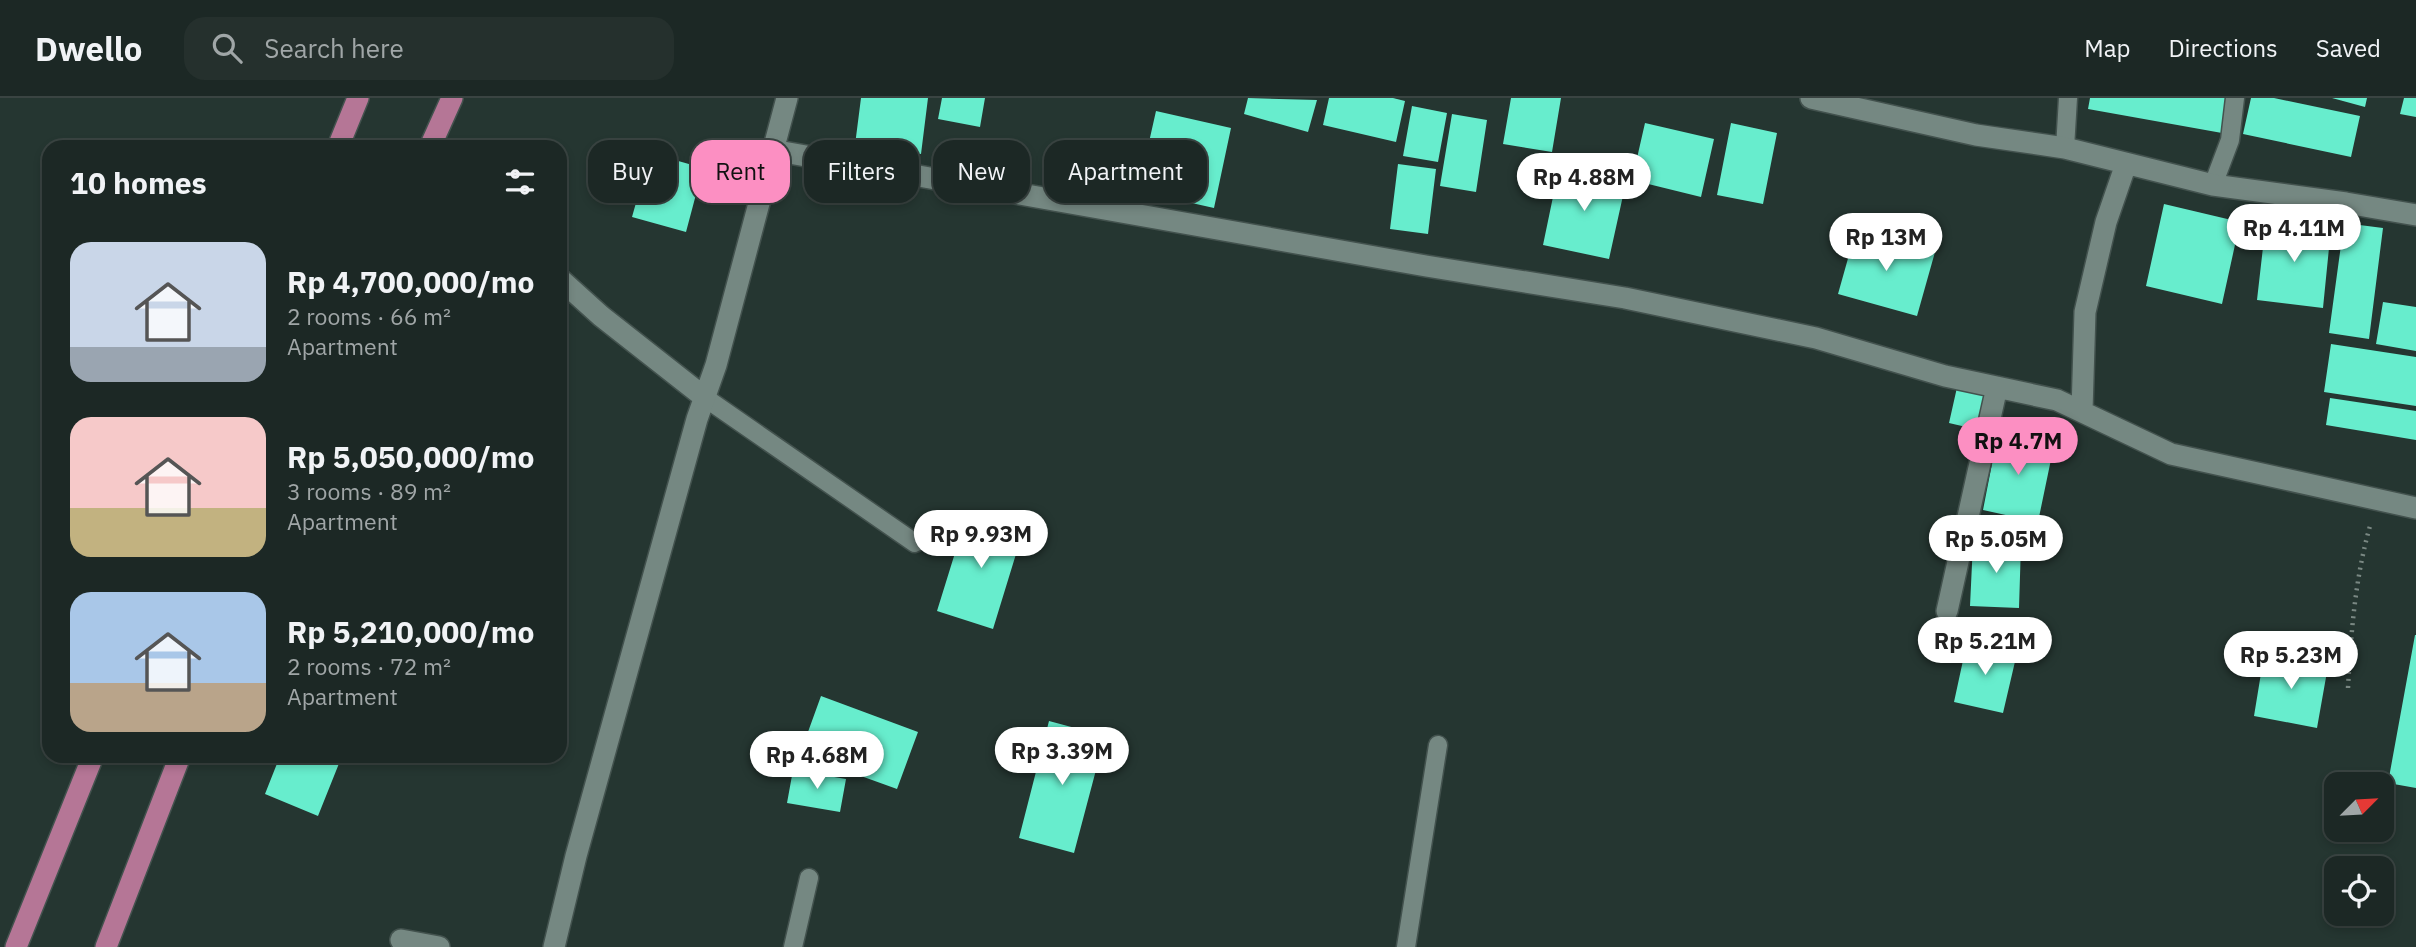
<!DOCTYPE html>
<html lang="en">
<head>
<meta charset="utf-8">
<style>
  :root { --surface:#1c2825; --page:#25302d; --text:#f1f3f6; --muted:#a0a6a7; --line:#3a4442; --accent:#fc8fc2 }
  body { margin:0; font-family:"IBM Plex Sans",sans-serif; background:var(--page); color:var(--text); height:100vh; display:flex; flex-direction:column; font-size:26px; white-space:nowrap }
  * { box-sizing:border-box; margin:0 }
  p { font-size:23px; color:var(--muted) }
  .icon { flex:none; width:38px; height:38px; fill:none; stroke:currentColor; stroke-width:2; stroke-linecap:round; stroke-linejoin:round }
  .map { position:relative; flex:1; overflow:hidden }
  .details { position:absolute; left:42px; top:42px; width:525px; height:623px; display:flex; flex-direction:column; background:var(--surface); border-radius:21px; box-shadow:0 4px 10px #0003,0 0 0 2px var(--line) }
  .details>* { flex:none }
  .banner { position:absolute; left:588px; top:42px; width:665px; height:63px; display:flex; gap:14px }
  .needle { width:46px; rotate:66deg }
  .tools { position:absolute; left:2324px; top:674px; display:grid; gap:14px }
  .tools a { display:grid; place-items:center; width:70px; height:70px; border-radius:14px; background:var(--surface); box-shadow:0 4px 10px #0003,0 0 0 2px var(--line); font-size:35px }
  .price { position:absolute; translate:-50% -60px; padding:0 16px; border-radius:24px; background:#fff; color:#222; font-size:23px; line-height:46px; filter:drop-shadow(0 2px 4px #0008) }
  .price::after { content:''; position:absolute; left:50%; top:42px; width:21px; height:16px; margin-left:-10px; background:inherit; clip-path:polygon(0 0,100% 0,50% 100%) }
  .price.current { background:var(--accent); color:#111 }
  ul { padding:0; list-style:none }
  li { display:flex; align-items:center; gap:21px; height:175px; padding:0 28px }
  li span { display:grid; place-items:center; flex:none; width:196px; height:140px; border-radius:21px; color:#555 }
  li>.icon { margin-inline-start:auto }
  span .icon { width:84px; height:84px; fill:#fffc; stroke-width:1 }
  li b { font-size:30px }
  h2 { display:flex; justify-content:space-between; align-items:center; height:84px; padding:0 28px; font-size:30px }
  .pill { padding:0 24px; border-radius:21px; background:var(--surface); box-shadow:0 4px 10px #0003,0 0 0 2px var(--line); font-size:24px; line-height:63px }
  .pill.current { background:var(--accent); color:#111 }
  header { display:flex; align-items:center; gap:42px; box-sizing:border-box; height:98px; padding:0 35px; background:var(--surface); border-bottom:2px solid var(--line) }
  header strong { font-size:33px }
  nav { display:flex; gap:38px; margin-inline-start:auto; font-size:24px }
  .search { width:490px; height:63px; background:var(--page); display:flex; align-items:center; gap:18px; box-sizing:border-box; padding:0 24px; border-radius:21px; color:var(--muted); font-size:26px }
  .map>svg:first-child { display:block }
  .building { fill:#67edcd }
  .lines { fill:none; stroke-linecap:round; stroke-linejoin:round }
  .lane-casing { stroke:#43524e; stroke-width:21 }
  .street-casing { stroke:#43524e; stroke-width:24 }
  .primary-casing { stroke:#43524e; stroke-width:24 }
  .path { stroke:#7a8883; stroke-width:4.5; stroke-dasharray:2 5; stroke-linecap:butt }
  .lane { stroke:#758882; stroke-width:18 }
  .street { stroke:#758882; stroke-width:21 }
  .primary { stroke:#b57696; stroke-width:21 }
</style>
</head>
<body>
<header>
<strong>Dwello</strong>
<div class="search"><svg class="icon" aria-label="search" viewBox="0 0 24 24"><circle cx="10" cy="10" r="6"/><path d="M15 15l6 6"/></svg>Search here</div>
<nav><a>Map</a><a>Directions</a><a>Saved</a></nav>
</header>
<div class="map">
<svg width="2416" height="849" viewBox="0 0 2416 849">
  <rect width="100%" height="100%" fill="#253631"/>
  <path class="building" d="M861 0H928L921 56 855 47Z
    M942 0H985L980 29 938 21Z
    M1248 0 1317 2 1308 34 1244 16Z
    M1329 0H1393L1405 3 1396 44 1323 27Z
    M1511 0H1561L1552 54 1503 46Z
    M2090 0H2228L2222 35 2088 11Z
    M2251 0H2274L2360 18 2351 59 2243 36Z
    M2332 0H2367L2365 9Z
    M2404 0H2416V19L2400 16Z
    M1412 8 1447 15 1438 64 1403 58Z
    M1156 13 1231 30 1214 110 1138 93Z
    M1452 16 1487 22 1476 94 1440 88Z
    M1645 25 1714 41 1701 99 1632 82Z
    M1731 25 1777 35 1763 106 1717 97Z
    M650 55 703 70 686 134 632 119Z
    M1398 66 1436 71 1428 136 1390 131Z
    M1559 70 1626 84 1609 161 1543 147Z
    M2164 106 2240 124 2222 206 2146 188Z
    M2266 123 2331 130 2323 210 2257 202Z
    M2344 125 2383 130 2369 241 2329 235Z
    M1856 132 1935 154 1917 218 1838 196Z
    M2383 204 2416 209V253L2376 246Z
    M2331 246 2416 259V308L2324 294Z
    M1958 285 1989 293 1979 332 1949 325Z
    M2330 300 2416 313V342L2326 327Z
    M1998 335 2054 347 2038 424 1983 412Z
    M968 413 1024 430 993 531 937 513Z
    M1973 445 2021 446 2019 510 1970 508Z
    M2415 537H2416V690L2388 685Z
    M1967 544 2017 555 2003 615 1954 604Z
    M2264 557 2328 568 2317 630 2254 618Z
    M821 598 918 634 897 691 800 656Z
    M1049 623 1105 638 1074 755 1019 740Z
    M280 658H342L318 718 265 696Z
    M793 672 846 681 840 714 787 705Z"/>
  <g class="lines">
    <defs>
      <path id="lane" d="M2065 50 2068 0
        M2213 87 2230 42 2235 0
        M704 299 915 445
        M793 849 809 780
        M1406 849 1438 647"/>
      <path id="street" d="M1811 0 1976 37 2065 50 2213 87 2346 105 2416 117
        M772 52 1426 168 1625 200 1816 240 1945 278 2057 302 2171 356 2416 410
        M560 181 601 218 704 299
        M2082 313 2085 214 2106 124 2126 66
        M1947 513 1997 289
        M401 842 439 849
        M554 849 576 758 697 321 716 267 787 0"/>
      <path id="primary" d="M338 49 358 0
        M430 49 452 0
        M16 849 93 658
        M106 849 180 658"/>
    </defs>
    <use href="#lane" class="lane-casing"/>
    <use href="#street" class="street-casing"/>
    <use href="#primary" class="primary-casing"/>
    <path class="path" d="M2348 590C2351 535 2355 481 2370 428"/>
    <use href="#lane" class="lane"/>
    <use href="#street" class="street"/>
    <use href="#primary" class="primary"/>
  </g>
</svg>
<div class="tools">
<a><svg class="needle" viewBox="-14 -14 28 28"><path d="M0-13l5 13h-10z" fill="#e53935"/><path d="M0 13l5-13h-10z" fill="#a0a6a7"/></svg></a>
<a><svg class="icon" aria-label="locate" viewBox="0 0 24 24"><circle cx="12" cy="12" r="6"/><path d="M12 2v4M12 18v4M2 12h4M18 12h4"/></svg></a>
</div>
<b class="price" style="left:1584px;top:115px">Rp 4.88M</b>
<b class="price" style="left:2294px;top:166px">Rp 4.11M</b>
<b class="price" style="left:1886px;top:175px">Rp 13M</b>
<b class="price current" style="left:2018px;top:379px">Rp 4.7M</b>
<b class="price" style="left:981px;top:472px">Rp 9.93M</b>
<b class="price" style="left:1996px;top:477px">Rp 5.05M</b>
<b class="price" style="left:1985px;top:579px">Rp 5.21M</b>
<b class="price" style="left:2291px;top:593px">Rp 5.23M</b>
<b class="price" style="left:1062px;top:689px">Rp 3.39M</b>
<b class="price" style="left:817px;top:693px">Rp 4.68M</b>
<div class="banner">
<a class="pill">Buy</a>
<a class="pill current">Rent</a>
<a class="pill">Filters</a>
<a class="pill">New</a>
<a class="pill">Apartment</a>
</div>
<section class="details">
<h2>10 homes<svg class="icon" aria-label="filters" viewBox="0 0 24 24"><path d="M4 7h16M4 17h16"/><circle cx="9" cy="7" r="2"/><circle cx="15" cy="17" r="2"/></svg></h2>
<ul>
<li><span style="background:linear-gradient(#c9d6e8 75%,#9aa5b1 0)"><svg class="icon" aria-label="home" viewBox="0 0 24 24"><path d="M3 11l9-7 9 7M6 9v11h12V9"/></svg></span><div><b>Rp 4,700,000/mo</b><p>2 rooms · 66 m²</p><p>Apartment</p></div></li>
<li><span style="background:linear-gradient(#f6c9c9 65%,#c2b280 0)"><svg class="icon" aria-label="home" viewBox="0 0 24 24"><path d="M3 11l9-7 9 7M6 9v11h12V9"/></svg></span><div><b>Rp 5,050,000/mo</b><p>3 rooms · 89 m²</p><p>Apartment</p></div></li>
<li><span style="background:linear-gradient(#a9c7e8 65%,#b9a48a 0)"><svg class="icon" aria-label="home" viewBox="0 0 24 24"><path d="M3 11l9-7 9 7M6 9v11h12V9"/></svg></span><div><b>Rp 5,210,000/mo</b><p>2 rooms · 72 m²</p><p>Apartment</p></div></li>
</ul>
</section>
</div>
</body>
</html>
